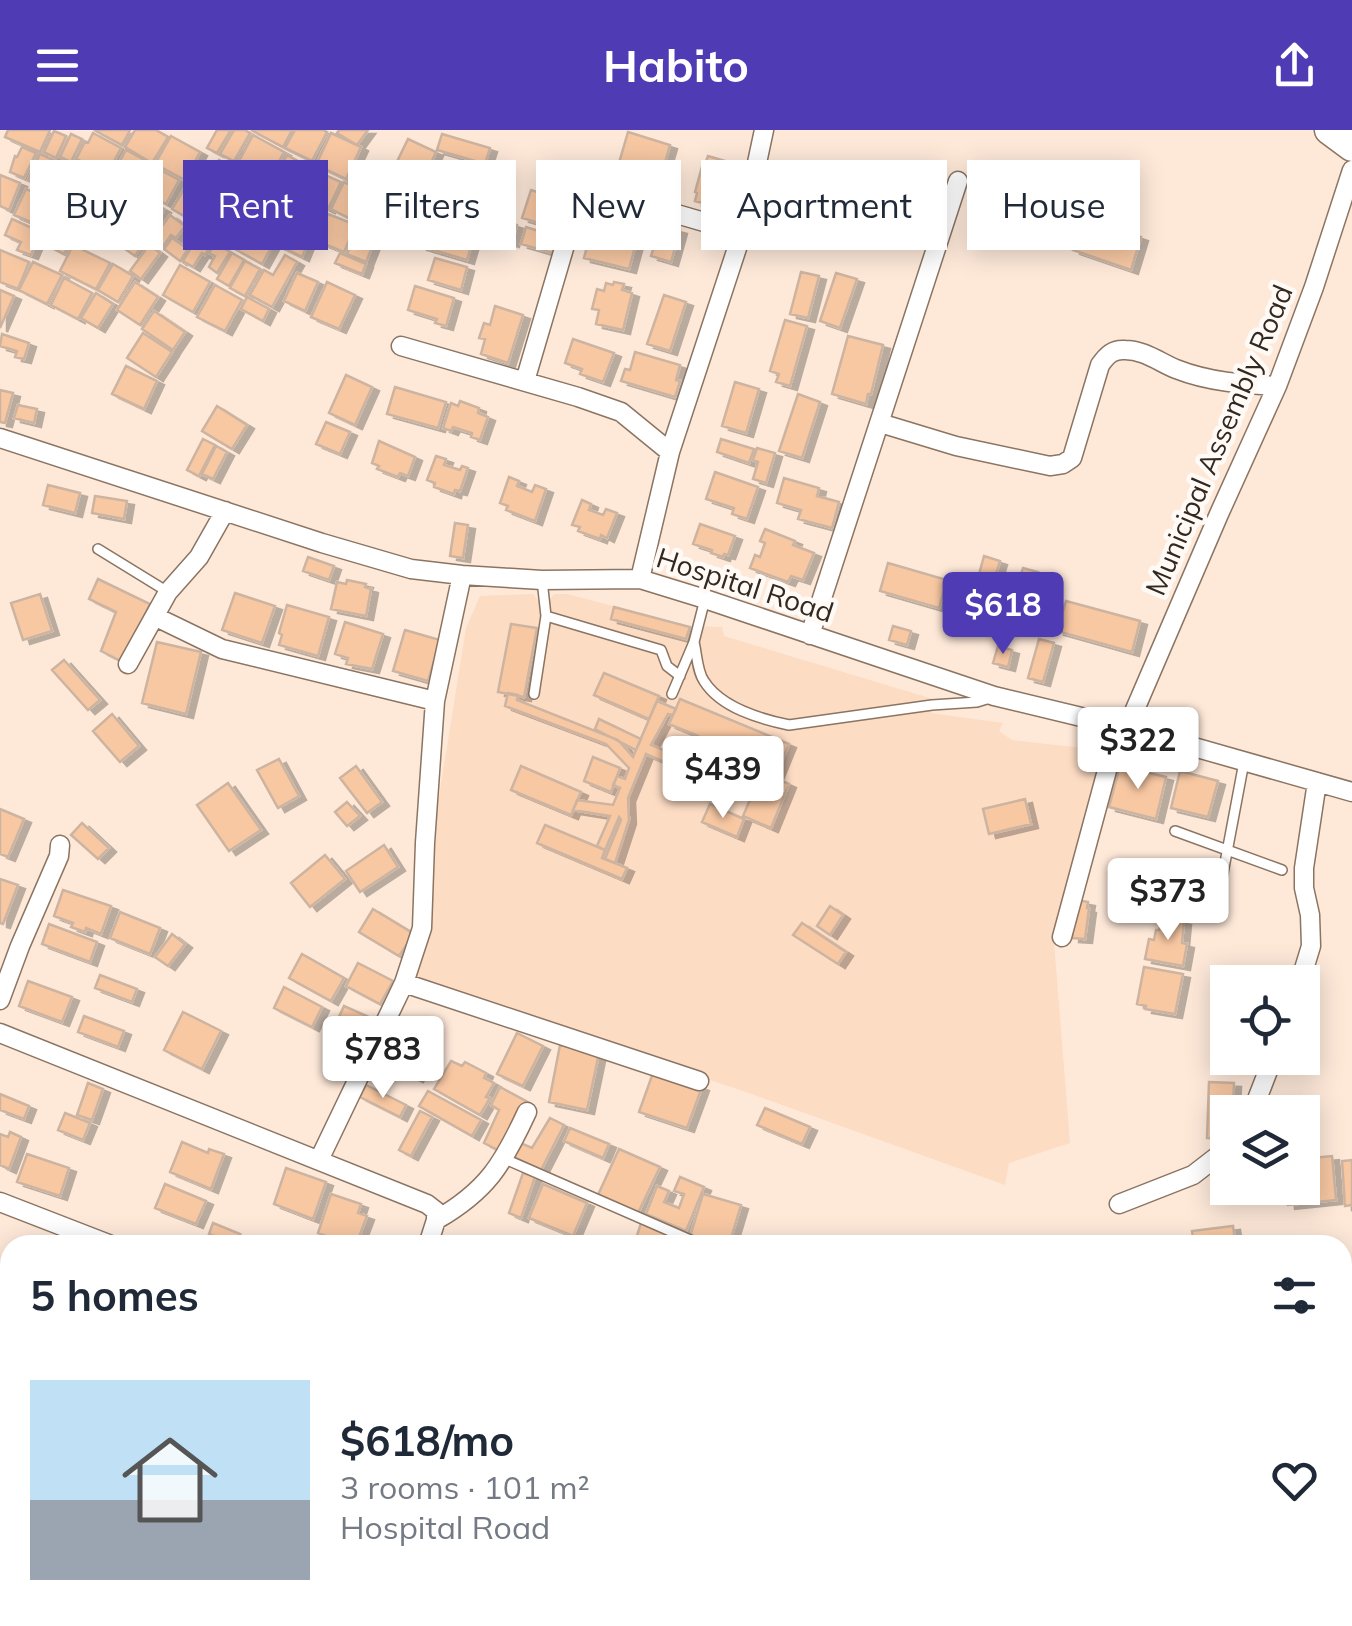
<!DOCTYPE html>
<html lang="en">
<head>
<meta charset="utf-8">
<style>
  :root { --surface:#fff; --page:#f2f2f3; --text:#1f2937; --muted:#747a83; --accent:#4f3cb4 }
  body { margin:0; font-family:Mulish,sans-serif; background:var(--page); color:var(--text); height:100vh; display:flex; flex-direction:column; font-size:38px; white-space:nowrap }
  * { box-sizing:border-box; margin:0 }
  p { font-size:32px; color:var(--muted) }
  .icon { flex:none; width:55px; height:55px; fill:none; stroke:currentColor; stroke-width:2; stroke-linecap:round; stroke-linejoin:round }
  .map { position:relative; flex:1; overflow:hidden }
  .side { position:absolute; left:0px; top:1105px; width:1352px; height:392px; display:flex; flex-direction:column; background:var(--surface); border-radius:30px 30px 0 0; box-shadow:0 5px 25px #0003 }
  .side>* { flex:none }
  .banner { position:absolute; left:30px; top:30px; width:1292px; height:90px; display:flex; gap:20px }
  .controls { position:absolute; left:1210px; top:835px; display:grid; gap:20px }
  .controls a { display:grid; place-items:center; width:110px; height:110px; border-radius:0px; background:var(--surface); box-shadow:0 5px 25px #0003; font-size:50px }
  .price { position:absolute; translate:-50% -85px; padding:0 22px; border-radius:10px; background:#fff; color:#222; font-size:32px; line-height:65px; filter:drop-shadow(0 2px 5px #0008) }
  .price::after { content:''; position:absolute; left:50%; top:60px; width:30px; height:22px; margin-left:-15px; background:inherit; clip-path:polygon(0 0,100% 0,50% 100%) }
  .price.active { background:var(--accent); color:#fff }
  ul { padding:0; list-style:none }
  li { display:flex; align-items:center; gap:30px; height:250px; padding:0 30px }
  li span { display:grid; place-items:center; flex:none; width:280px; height:200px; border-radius:0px; color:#555 }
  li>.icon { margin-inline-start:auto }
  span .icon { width:120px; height:120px; fill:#fffc; stroke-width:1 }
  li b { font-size:42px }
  h2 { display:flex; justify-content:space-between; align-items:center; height:120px; padding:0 30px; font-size:42px }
  .pill { padding:0 35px; border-radius:0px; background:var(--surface); box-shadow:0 5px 25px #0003; font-size:35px; line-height:90px }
  .pill.active { background:var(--accent); color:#fff }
  header { display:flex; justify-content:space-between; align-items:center; height:130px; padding:0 30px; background:var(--accent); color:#fff; font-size:45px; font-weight:700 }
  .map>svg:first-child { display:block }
  .built { fill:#fddcc4 }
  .building { fill:#f8c8a3; stroke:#cdb4a1; stroke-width:2.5; filter:url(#shadow) }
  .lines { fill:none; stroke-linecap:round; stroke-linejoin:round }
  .lane-casing { stroke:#8b7462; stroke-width:12 }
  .street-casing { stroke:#8b7462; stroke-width:21 }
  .primary-casing { stroke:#8b7462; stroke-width:31 }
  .lane { stroke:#fff; stroke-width:9 }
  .street { stroke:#fff; stroke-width:18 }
  .primary { stroke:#fff; stroke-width:28 }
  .labels { text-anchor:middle; stroke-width:9; stroke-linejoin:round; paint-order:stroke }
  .street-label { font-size:28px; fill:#312820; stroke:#fffaf6 }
</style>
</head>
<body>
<header><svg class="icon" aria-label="menu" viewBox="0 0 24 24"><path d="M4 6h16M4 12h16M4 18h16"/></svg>Habito<svg class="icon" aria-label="share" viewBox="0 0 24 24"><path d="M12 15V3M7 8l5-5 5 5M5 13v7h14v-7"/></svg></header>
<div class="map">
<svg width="1352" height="1496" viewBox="0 0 1352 1496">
  <defs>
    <filter id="shadow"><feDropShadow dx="7" dy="4" stdDeviation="0" flood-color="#0004"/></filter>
  </defs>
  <rect width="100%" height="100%" fill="#fee9d9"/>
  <path class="built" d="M533 464 538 470H549L554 464H567L690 496 722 497 724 506 933 569 931 583 1003 593 999 601 1012 610 1102 620 1054 812 1070 1013 1009 1033 1005 1055 746 962 413 852 427 805 437 679 466 498 480 466Z"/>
  <path class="building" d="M8 0H50L40 22 5 7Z
    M94 0H130L122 15Z
    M135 0H156L168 7 152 33 125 17Z
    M217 0H231L217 23 207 18Z
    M234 0H245L250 3 234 31 220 24Z
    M251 0H292L283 17Z
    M295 0H323L327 2 312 31 285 18Z
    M339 0H368L357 15 337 3Z
    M54 1 66 6 56 28 44 22Z
    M628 2 670 15 661 46 619 33Z
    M93 3 121 18 107 44 76 29 85 12 88 13Z
    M331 3 361 17 346 49 316 35Z
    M71 4 82 9 71 32 60 27Z
    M442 4 490 18 485 34 437 20Z
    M253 5 284 22 269 50 238 33Z
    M171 6 200 22 185 50 155 34Z
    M408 9 436 22 422 53 393 40Z
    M22 17 36 23 24 48 10 42 15 26 17 27Z
    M126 20 150 33 135 61 111 47Z
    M40 24 69 37 56 64 28 50Z
    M287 25 312 39 305 51 280 37Z
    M708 26 732 33 723 67 725 68 722 78 695 71 697 63 695 62 703 33 705 34Z
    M219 30 231 36 216 64 205 58Z
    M153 36 179 50 166 74 140 60Z
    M371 36 389 45 380 62 362 54Z
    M235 37 265 54 249 82 219 66Z
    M437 38 479 50 465 99 420 86 428 57 432 58Z
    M314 40 341 52 328 79 301 66Z
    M91 41 106 49 92 74 77 67Z
    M0 45 20 53 9 80 0 76Z
    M391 48 418 62 400 97 373 83Z
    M108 51 133 66 118 92 93 78Z
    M344 52 376 67 363 95 331 79Z
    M186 56 214 72 200 95 172 79Z
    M268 56 281 63 266 90 253 83Z
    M26 59 52 70 40 96 14 85Z
    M531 60 547 65 539 93 522 88Z
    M283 63 296 71 280 98 267 91Z
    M139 65 164 79 148 109 122 95Z
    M60 67 87 81 72 108 45 94Z
    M218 70 247 87 230 115 201 98Z
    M298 70 323 83 309 110 284 98Z
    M91 81 116 95 107 111 82 97Z
    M474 82 517 95 512 113 468 100Z
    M328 84 356 95 344 122 317 111Z
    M170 85 185 96 176 108 171 105 162 118 151 111Z
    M1082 87 1141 107 1131 140 1073 120Z
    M12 89 41 102 31 125 17 120 21 112 5 105Z
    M251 90 278 105 262 134 235 119Z
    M369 92 380 97 366 132 347 124 358 96 366 99Z
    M661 95 680 100 671 132 651 126Z
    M526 97 561 108 556 124 521 114Z
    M426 99 472 113 467 130 420 116Z
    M618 100 638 106 629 139 584 128 591 101 616 107Z
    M283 101 308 112 302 127 277 115Z
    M46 102 69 114 64 124 41 112Z
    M126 102 143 114 135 126 118 114Z
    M200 103 214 111 205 125 202 123 193 137 183 131Z
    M172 108 188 119 180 131 164 119Z
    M215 113 230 122 217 143 209 137 215 126 209 123Z
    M73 115 110 133 96 159 60 141Z
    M149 115 160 123 141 149 130 141Z
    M0 120 29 132 18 159 0 152Z
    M232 123 244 130 229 156 217 149Z
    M340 123 366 134 362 144 335 133Z
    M285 125 297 132 272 177 250 165 264 140 273 145Z
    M435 128 467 137 461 160 428 150Z
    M245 131 260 139 245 166 230 158Z
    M33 132 62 145 47 174 19 160Z
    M113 134 133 146 118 172 98 160Z
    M180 135 210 152 193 182 163 165Z
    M801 142 819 146 808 188 790 184Z
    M297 143 318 152 305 181 284 171Z
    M836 143 857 149 840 198 820 191Z
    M64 148 92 163 78 189 51 175Z
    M135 152 158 167 140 195 117 180Z
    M327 152 355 165 339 199 311 187Z
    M614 152 624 154 622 160 632 163 623 200 596 194 599 180 592 179 597 159 604 161 606 153 613 155Z
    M215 155 242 170 225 201 197 187Z
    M415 156 454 168 446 196 435 193 437 189 408 180Z
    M0 160 14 166 0 198Z
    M96 163 113 174 98 198 81 188Z
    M664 165 686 172 670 221 647 214Z
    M247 167 269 179 263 191 241 179Z
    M495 176 523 185 508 233 481 224 485 209 479 208 484 193 490 195Z
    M154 181 185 202 173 220 142 199Z
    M785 190 807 196 790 256 776 252 779 244 770 241Z
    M143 203 172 222 156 247 127 228Z
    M2 204 29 213 24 229 15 227 17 221 0 216Z
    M848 206 883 215 871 264H868L866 274 832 264Z
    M573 209 614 223 603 252 580 244 582 239 565 233Z
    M635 222 680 235 676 250 680 251 675 267 621 251 625 239 630 240Z
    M126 236 157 251 144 279 112 264Z
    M346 245 372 257 355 295 329 283Z
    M735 252 759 259 746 303 722 296Z
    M395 257 446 272 438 298 387 284Z
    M0 260 13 263 5 293 0 292Z
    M798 264 820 272 802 328 779 321Z
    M460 271 479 278 478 283 488 287 480 310 471 307 472 303 453 297 451 301 443 298 451 273 458 276Z
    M18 275 37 279 34 293 14 288Z
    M217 276 247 295 232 319 202 301Z
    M326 292 350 302 340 324 316 314Z
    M203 309 215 315 199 346 187 340Z
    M721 309 754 319 749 333 717 322Z
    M379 311 415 327 408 346 400 343 398 347 377 339 379 336 372 333Z
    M216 316 227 322 213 349 202 344Z
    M757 318 775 323 766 353 753 349 758 332 753 330Z
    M436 326 446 329 444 335 460 340 462 336 468 338 460 361 455 360 454 364 434 357 435 353 427 350Z
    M715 342 758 357 747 389 732 384 734 378 706 369Z
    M509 347 519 351 517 356 532 362 535 355 546 359 535 391 506 380 508 376 500 373Z
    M784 348 819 358 817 366 839 372 832 398 798 389 801 380 777 373Z
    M48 355 80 363 75 383 43 375Z
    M95 366 127 371 124 389 92 383Z
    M582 370 591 374 589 380 603 385 606 379 617 383 607 408 601 405 600 409 578 401 580 397 572 395Z
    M455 393 468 395 463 428 450 426Z
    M700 394 735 406 728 425 724 424 723 427 711 423 712 420 693 414Z
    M765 399 795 411 793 415 814 423 803 450 791 446 788 452 750 438 755 425 760 427 765 413 760 411Z
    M984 426 1000 431 988 470 973 466Z
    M308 427 334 436 329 450 303 441Z
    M888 433 947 450 939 478 880 461Z
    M1023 438 1038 442 1025 482 1010 478Z
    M98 449 150 474 123 532 101 521 116 482 89 469Z
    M347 450 366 454 365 457 371 459 366 486 331 479 337 452 346 454Z
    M996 454 1013 459 1007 481 989 476Z
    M235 463 275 476 262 513 222 500Z
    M40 464 52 501 23 510 11 473Z
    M1066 471 1140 491 1132 522 1057 501Z
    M287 475 329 487 318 526 279 515 282 505 279 503Z
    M614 477 690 497 686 509 611 489Z
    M345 492 383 504 372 539 346 534 348 528 335 524Z
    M511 494 537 498 524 567 498 562Z
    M893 496 911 501 907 515 889 510Z
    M405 500 440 510 428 551 393 541Z
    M1039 509 1054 513 1043 552 1028 548Z
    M157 512 201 522 186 584 142 573Z
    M998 516 1012 520 1008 537 993 533Z
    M64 530 100 570 88 580 52 540Z
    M604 543 659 566 649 589 594 565Z
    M508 563 518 565 517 570 618 610 633 627 657 571 676 579 673 585 668 584 651 615 716 642 712 653 646 624 628 668 629 690 615 733 605 729 621 690 619 687 605 720 597 716 610 686 573 680 577 670 613 675 620 658 613 655 617 646 625 649 629 638 606 614 505 576Z
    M680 569 789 614 775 648 762 642 765 635 711 612 708 618 695 613 698 606 669 594Z
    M112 584 139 616 120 632 93 601Z
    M599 589 641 609 636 620 595 599Z
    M593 627 620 638 611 662 584 651Z
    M279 629 299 666 278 678 257 640Z
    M722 629 741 637 734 655 728 652 720 671 706 665Z
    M356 636 382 672 367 683 340 648Z
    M521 636 581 662 571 685 511 660Z
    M1120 636 1166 647 1156 689 1109 677Z
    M1180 641 1218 651 1208 687 1171 678Z
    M762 642 789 654 771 698 743 686Z
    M228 653 261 700 229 721 197 675Z
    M1025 669 1031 694 989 704 983 679Z
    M347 672 360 686 347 696 335 682Z
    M710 674 744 689 737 707 702 692Z
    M0 679 24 689 8 727 0 724Z
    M82 693 109 718 98 729 71 705Z
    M545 695 605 720 602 728 627 738 622 749 537 713Z
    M384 715 398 737 360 762 346 741Z
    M325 725 345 749 310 777 291 753Z
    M0 749 18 755 3 794 0 793Z
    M63 760 111 776 101 804 86 798 85 802 71 797 73 793 54 786Z
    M1077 770 1088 772 1087 778 1089 779 1085 809 1072 808Z
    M830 776 843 785 830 805 817 796Z
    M373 779 414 804 399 826 359 802Z
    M120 782 160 798 150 824 110 808Z
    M1164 787 1184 791 1182 813 1187 814 1183 836 1145 829 1149 809 1154 810 1156 800H1159Z
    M802 793 846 822 838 834 793 805Z
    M49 794 97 812 90 832 42 814Z
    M172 804 185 814 168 836 155 827Z
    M302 824 344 848 331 871 289 848Z
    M358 833 393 851 380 874 346 856Z
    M1144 837 1183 844 1175 884 1145 879 1146 876 1137 874Z
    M100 845 137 859 132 872 95 858Z
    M28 851 72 867 62 892 19 876Z
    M284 857 322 877 312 897 274 878Z
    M344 876 380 892 367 920 331 904Z
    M183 882 221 901 202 939 164 920Z
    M84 886 124 901 118 917 78 902Z
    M397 901 432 921 416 948 381 929Z
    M517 903 543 916 523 956 497 944Z
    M560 915 599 923 587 980 549 972Z
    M451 931 462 936 465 932 486 943 484 948 494 953 486 967 490 968 480 985 434 959Z
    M654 940 702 957 687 998 639 982Z
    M1209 952 1234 953 1233 977H1231V982H1228V995H1223V1009L1207 1008Z
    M88 953 103 959 92 990 77 985Z
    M366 955 406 975 400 987 360 967Z
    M500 957 526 971 502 1022 484 1013 499 980 491 975Z
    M428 961 481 990 472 1006 419 976Z
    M0 964 29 976 24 989 0 980Z
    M765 978 810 997 802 1014 757 995Z
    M420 981 432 987 411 1026 399 1020Z
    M65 983 90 993 83 1010 58 1000Z
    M550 988 564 995 541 1040 509 1025 516 1011 532 1018Z
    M570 998 609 1014 603 1028 564 1011Z
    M10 1002 21 1007 9 1039 0 1035V1004L8 1007Z
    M182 1012 208 1023 209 1019 224 1024 211 1059 170 1042Z
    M619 1019 660 1037 638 1083 598 1065Z
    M27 1024 69 1038 60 1066 17 1052Z
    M1332 1026 1336 1070 1288 1075 1286 1058H1302V1029Z
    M1352 1030V1075L1345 1076 1342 1031Z
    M286 1038 326 1052 313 1089 274 1074Z
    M523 1043 535 1047 521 1088 509 1083Z
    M680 1047 704 1057 686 1101 646 1084 657 1056 669 1061 664 1072 679 1078 684 1064 674 1061Z
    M165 1054 206 1071 196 1094 155 1078Z
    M543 1054 587 1073 573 1106 529 1088Z
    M331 1064 361 1074 358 1083 367 1086 356 1115H349L318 1103Z
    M703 1064 741 1075 729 1115H715L690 1107Z
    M213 1093 240 1104 236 1115 209 1104Z
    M641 1093 683 1107 680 1115H634Z
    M1233 1096 1236 1115H1194L1192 1101Z
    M0 1155 10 1159 9 1187 0 1184Z
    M1352 1193V1234L1342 1235V1194Z
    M3 1274 10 1277V1308L0 1305V1282Z
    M1352 1294V1335L1342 1336V1295Z
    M1352 1384V1425L1342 1426V1385Z
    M0 1428 10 1431V1463L0 1461Z
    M1130 1488H1172V1496H1131Z"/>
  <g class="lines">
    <defs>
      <path id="lane" d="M98 419 168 462
        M542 450 546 486
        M694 512C697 524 697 541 704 551 721 578 760 589 789 595L932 575 977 572 990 568
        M534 564 546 486 661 520 667 536 680 546
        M672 564 694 512 705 469
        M1175 701 1282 740
        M1217 775 1244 632
        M505 1029 702 1115"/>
      <path id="street" d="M587 58 742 103
        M401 216 578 267 621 282 670 322
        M525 251 575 81
        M880 293 956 316 1050 336 1063 334 1072 328 1100 235C1107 225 1113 219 1125 220 1144 220 1159 232 1176 239 1209 252 1242 254 1277 256
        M0 308 322 413 411 439 462 445 542 450 640 449 705 469 994 566 1127 598 1352 662
        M640 449 670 322 742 103 764 0
        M156 487 222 519 435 571
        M810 505 958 51
        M128 534 168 462 199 427 225 381
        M1127 598 1219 384 1277 256 1314 157 1352 40
        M1062 807 1119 596
        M1300 852 1311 816 1310 785 1304 758V738L1317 652
        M404 853 699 951
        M0 870 20 816 59 726 60 715
        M0 903 427 1074 436 1081V1090L428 1115
        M1252 982 1273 928
        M319 1030 404 853 422 798 425 713 435 571 462 445
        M0 1072 111 1115
        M1119 1074 1193 1045 1228 1018
        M436 1090C487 1061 503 1034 527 982
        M1342 1243 1352 1241
        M0 1246 10 1250
        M0 1413 10 1415
        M1342 1455 1349 1496
        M119 1488 127 1496
        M297 1496 300 1488
        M464 1496 468 1488
        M633 1496 637 1488"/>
      <path id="primary" d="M1329 0 1352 17"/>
    </defs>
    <use href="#lane" class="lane-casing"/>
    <use href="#street" class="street-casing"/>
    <use href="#primary" class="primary-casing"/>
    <use href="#lane" class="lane"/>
    <use href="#street" class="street"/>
    <use href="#primary" class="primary"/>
  </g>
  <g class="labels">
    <g class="street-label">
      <text transform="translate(1219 310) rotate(-67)" y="10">Municipal Assembly Road</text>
      <text transform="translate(745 455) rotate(18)" y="10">Hospital Road</text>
    </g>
  </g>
</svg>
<div class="controls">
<a><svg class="icon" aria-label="locate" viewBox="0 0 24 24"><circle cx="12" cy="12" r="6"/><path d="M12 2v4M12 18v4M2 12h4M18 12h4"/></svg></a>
<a><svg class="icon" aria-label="layers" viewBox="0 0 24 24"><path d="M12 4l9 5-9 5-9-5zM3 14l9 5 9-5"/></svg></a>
</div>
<b class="price active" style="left:1003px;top:527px">$618</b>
<b class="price" style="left:1138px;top:662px">$322</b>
<b class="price" style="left:723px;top:691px">$439</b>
<b class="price" style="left:1168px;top:813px">$373</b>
<b class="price" style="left:383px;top:971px">$783</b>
<div class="banner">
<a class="pill">Buy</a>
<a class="pill active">Rent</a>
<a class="pill">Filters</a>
<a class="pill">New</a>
<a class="pill">Apartment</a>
<a class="pill">House</a>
</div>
<section class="side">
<h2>5 homes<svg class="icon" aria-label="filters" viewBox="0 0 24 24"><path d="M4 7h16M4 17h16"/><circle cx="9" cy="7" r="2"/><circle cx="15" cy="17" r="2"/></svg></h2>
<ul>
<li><span style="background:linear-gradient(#bfe0f5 60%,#9aa5b1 0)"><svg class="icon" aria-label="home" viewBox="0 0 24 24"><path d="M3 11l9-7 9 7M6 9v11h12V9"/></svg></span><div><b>$618/mo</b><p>3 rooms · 101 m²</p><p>Hospital Road</p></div><svg class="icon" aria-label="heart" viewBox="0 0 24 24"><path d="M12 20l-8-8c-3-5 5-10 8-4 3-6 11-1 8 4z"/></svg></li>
</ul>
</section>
</div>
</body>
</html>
